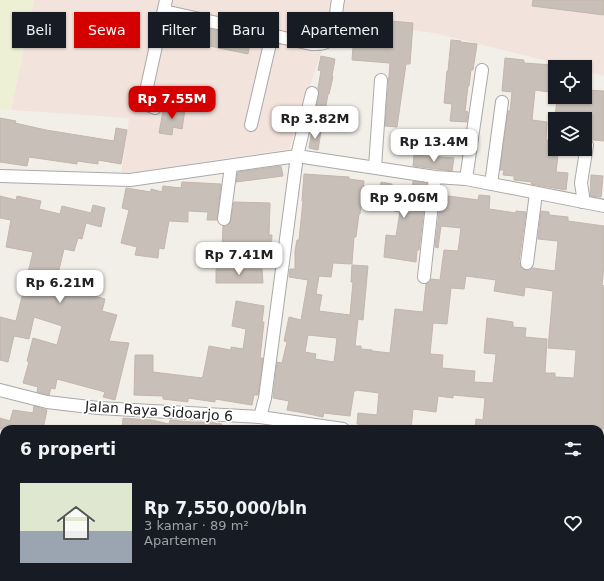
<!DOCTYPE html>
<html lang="id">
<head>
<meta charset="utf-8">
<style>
  :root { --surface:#171b24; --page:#20242c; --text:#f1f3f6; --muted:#9ea1a6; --accent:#d40000 }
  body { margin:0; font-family:"DejaVu Sans",sans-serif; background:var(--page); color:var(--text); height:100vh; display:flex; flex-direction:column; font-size:15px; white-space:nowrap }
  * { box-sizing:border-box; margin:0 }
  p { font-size:13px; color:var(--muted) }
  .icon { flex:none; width:22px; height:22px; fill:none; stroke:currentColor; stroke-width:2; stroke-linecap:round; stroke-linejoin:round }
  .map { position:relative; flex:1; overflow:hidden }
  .side { position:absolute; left:0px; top:425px; width:604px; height:156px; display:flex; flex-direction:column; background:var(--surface); border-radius:12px 12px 0 0; box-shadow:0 1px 3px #0004 }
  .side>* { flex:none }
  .hud { position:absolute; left:12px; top:12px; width:400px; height:36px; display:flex; gap:8px }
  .fabs { position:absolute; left:548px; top:60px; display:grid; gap:8px }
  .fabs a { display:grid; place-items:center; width:44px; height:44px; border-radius:0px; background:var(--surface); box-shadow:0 1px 3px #0004; font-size:20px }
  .price { position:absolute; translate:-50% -34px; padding:0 9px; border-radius:8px; background:#fff; color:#222; font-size:13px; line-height:26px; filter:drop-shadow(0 1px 2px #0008) }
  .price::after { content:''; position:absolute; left:50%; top:24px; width:12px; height:9px; margin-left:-6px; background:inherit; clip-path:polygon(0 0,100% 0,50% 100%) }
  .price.selected { background:var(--accent); color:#fff }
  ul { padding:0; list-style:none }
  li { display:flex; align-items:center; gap:12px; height:100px; padding:0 20px }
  li span { display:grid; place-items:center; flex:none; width:112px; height:80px; border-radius:0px; color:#555 }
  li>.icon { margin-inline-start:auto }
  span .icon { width:48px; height:48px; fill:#fffc; stroke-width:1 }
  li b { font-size:17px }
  h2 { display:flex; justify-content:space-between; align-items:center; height:48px; padding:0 20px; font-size:17px }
  .chip { padding:0 14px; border-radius:0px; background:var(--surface); box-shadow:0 1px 3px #0004; font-size:14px; line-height:36px }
  .chip.selected { background:var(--accent); color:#fff }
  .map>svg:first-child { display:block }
  .military { fill:#f3e3dd }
  .farmland { fill:#eef0d5 }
  .building { fill:#c7bfb8; stroke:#c4b6ab; fill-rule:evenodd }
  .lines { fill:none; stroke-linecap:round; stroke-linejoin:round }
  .minor-casing { stroke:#a9a9a9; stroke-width:14 }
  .minor { stroke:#fff; stroke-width:12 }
  .labels { text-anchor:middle; stroke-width:3.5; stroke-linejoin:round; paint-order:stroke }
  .street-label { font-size:14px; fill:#222; stroke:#fff }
</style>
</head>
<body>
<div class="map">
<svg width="604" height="581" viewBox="0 0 604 581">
  <rect width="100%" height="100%" fill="#f2efe9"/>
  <path class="military" d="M34 0H604V76L585 71V67H571L434 33 332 20 289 149 121 174 129 118 11 110Z"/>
  <path class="farmland" d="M0 0H34L11 110H0Z"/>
  <path class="building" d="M533 0H604V15L532 6Z
    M355 18 413 23 410 64H406L397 127 385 126 390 63 352 60Z
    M184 23 251 38 248 54 181 40Z
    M451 40 461 41 460 42 477 44 473 70H471L469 86H468L465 111 468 112 467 122 450 121 452 104 444 103 447 71H448Z
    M321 56 335 59 332 76 333 77 329 94H328L325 111 316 109 319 94 318 88 321 71 318 70Z
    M505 58 524 60V63L552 65 549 92 535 90 532 120 547 122 546 140 555 141V154L558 155 556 172 568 173 566 190 531 184 532 182 514 180V176L503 175 504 170H500L508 111H510L512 92 502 91Z
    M585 90 604 91V141L593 140 589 138H585V119H555L557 97H585Z
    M164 106 185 110 182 129 173 127 172 135 159 133Z
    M0 118 16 121 15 123 46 130 114 141 116 128 127 130 121 164 98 160V164L77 161V164L29 157 27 166 0 162Z
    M312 129 321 131 318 150 309 148Z
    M414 155 454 158 452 171 413 166Z
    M281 166 283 176 236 182 238 172Z
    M304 174 349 177V179L364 181 360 214H359L356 237H354L352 264 333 263 331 277 319 276 316 294 322 295 319 311 350 315 353 282H351L352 265 368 266 363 320 358 319 355 346H361V349L372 350V351L390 353 395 309 423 312 426 284 430 282 431 279 440 280 444 250 458 251 461 228 441 226 438 248 435 247 441 195 478 200 479 195 490 196 489 209 516 213V211L526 212 519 262 522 269 526 270H530L533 268 555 271 558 241 538 239 541 211 549 212V215L568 217V221L604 226V265L602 285 604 286V429H475L476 419 483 420 485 398 453 395V398L438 396 436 412 413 409 411 429H398L357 424 358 413 377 415 379 393 356 390V391H354L350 416 324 413 323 417 299 412 287 410 289 401 273 398 277 362 282 363 287 342 284 341 289 317 301 320 308 280 289 277 290 269H295V251L297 240H299L303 201H302ZM466 276 496 280 494 291 524 296 525 287 553 291 548 348 576 350 574 378 555 377V373H545L547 339 525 337 526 328 513 327V322L487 318 484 353 496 354 493 383 474 382 475 371 442 368 443 355 430 354 433 323 447 324 451 288 464 289ZM308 335 337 338 334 362 315 359 316 354 305 352Z
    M591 175 603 176 601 197 590 196Z
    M413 181 427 183 419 250H417L416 262 384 257 386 235 396 236 400 212 378 208 381 182 392 184V188L412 191Z
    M182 182 221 184 217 220H207L208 212 188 211V222L169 221 164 249 159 248 158 258 135 255 137 247 121 243 129 210 122 208 126 188 151 192V189L162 192 163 186 181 188Z
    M0 196 16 200 17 196 41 201 39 209 60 214 62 206 91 213 93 205 105 208 101 227 86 223 82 239 78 238 74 251 64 249 57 278 72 281 71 289 105 299 102 311 117 315 109 341 129 343 115 400 103 397 105 392 57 379 55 389 51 388 49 395 37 392 38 387 23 383 29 362 27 361 33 338 57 345 62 326 34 317 29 339 14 336 8 362 0 360V317L16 321 33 252 6 247 11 220 0 218Z
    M234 202 270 203 269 235H272L271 252 222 251 223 226H227L230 223Z
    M216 269H262L263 283H216Z
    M236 301 264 306 262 322H264L260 358H263L258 395H254L252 405 215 399V402L188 398V402L163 399V396L134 395 135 355H153V372L202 378 203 376 209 346 231 350V347L243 349 246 329 232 326Z
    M34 406 47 410 43 429H0V418L10 421 13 410 33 413Z
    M123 418 152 420 169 424 170 420 192 422H209L222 424V429H122Z"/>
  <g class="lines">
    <defs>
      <path id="minor" d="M164 11 311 44C317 44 324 45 329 40 335 35 336 9 338 0
        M155 108 145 104V96L166 0
        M251 125 272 35
        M375 167 381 80
        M0 176 130 180 297 156 435 177 466 179 604 206
        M466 179 482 70
        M491 184 502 102
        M582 202 583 196 581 183 587 145
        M224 219 231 166
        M527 263 536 193
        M424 277 435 177
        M0 390 47 402 98 408 260 417 343 429
        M260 417 265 398 297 156 312 93
        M600 442H604
        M526 577 604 578
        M238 581 239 577
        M353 581 354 577
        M369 581 370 577
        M392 581 393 577
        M467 581V577"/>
    </defs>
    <use href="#minor" class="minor-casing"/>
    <use href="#minor" class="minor"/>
  </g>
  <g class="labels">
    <g class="street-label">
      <text transform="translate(159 411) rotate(4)" y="5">Jalan Raya Sidoarjo 6</text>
    </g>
  </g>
</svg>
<div class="fabs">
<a><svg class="icon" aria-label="locate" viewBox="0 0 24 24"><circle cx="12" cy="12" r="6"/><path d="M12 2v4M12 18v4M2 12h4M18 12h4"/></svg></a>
<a><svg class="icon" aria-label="layers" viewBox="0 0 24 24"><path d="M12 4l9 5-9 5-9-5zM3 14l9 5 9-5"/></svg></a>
</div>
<b class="price selected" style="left:172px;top:120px">Rp 7.55M</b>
<b class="price" style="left:315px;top:140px">Rp 3.82M</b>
<b class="price" style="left:434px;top:163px">Rp 13.4M</b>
<b class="price" style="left:404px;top:219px">Rp 9.06M</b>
<b class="price" style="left:239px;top:276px">Rp 7.41M</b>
<b class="price" style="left:60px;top:304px">Rp 6.21M</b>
<div class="hud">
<a class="chip">Beli</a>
<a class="chip selected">Sewa</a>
<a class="chip">Filter</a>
<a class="chip">Baru</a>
<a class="chip">Apartemen</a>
</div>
<section class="side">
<h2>6 properti<svg class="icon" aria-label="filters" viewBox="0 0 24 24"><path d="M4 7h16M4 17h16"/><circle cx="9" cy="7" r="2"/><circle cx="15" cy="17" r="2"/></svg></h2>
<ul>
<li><span style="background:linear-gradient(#dfe7d0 60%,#9aa5b1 0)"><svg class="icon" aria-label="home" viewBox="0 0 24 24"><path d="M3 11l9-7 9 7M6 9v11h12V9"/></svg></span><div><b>Rp 7,550,000/bln</b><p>3 kamar · 89 m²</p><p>Apartemen</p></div><svg class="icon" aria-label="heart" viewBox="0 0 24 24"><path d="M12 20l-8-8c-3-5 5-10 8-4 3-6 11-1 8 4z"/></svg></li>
</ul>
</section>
</div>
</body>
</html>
